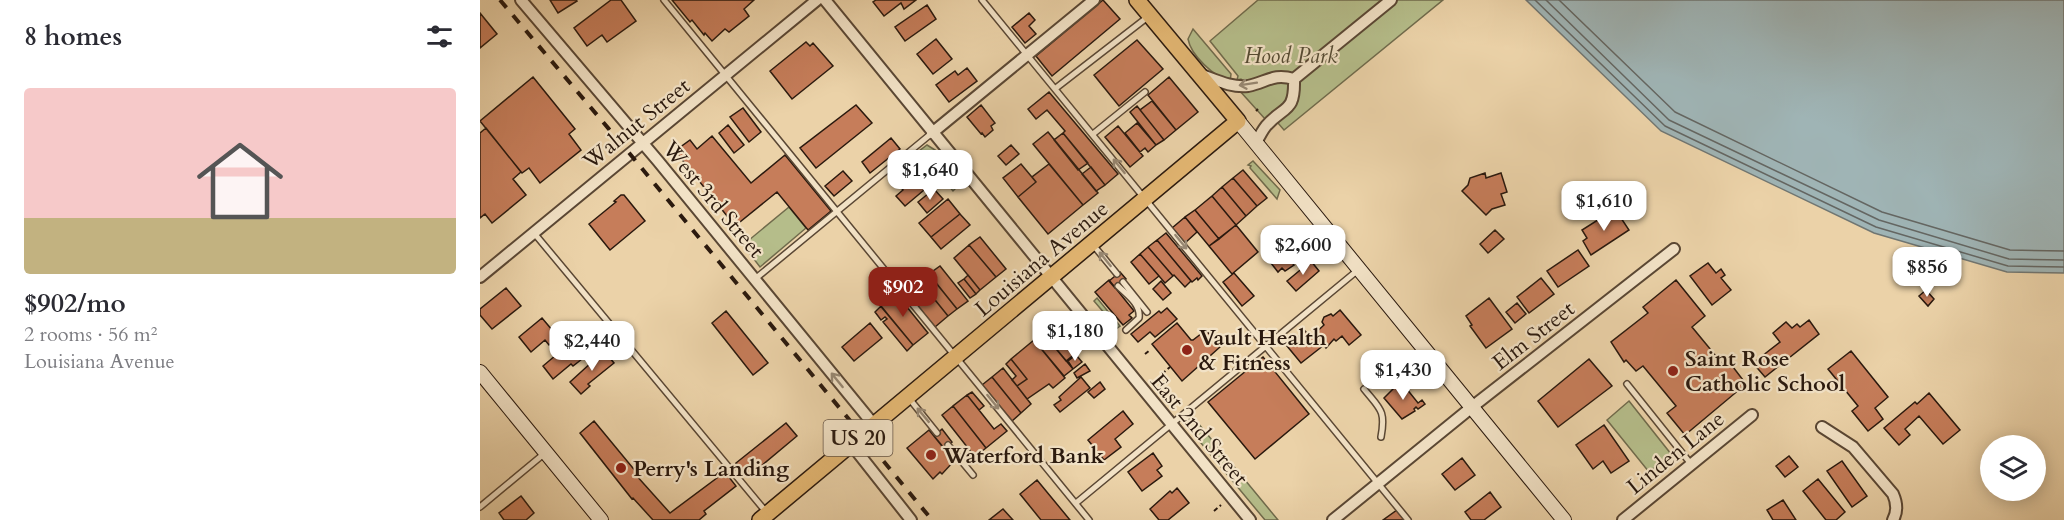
<!DOCTYPE html>
<html lang="en">
<head>
<meta charset="utf-8">
<style>
  :root { --surface:#fff; --page:#f2f2f3; --text:#2b2b33; --muted:#7c7c81; --line:#e1e1e2; --accent:#8f2418 }
  body { margin:0; font-family:Cardo,serif; background:var(--page); color:var(--text); height:100vh; display:flex; flex-direction:column; font-size:22px; white-space:nowrap }
  * { box-sizing:border-box; margin:0 }
  p { font-size:20px; color:var(--muted) }
  .icon { flex:none; width:33px; height:33px; fill:none; stroke:currentColor; stroke-width:2; stroke-linecap:round; stroke-linejoin:round }
  .map { position:relative; flex:1; overflow:hidden }
  .details { display:flex; flex-direction:column; background:var(--surface); width:480px }
  .details>* { flex:none }
  .tools { position:absolute; left:1500px; top:435px; display:grid; gap:12px }
  .tools a { display:grid; place-items:center; width:66px; height:66px; border-radius:50%; background:var(--surface); box-shadow:0 3px 15px #0003; font-size:30px }
  .price { position:absolute; translate:-50% -51px; padding:0 14px; border-radius:12px; background:#fff; color:#222; font-size:20px; line-height:39px; filter:drop-shadow(0 2px 3px #0008) }
  .price::after { content:''; position:absolute; left:50%; top:36px; width:18px; height:14px; margin-left:-9px; background:inherit; clip-path:polygon(0 0,100% 0,50% 100%) }
  .price.current { background:var(--accent); color:#fff }
  ul { padding:0; list-style:none }
  li { display:grid; align-content:center; gap:12px; height:318px; padding:0 24px }
  li+li { border-top:2px solid var(--line) }
  li span { display:grid; place-items:center; height:186px; border-radius:6px; color:#555 }
  li>.icon { margin-inline-start:auto }
  span .icon { width:108px; height:108px; fill:#fffc; stroke-width:1 }
  li b { font-size:26px }
  h2 { display:flex; justify-content:space-between; align-items:center; height:72px; padding:0 24px; font-size:26px }
  main { display:flex; flex:1; min-height:0 }
  .map>svg:first-child { display:block }
  .green { fill:#b5bd8a; stroke:#706b4c; stroke-width:1.5 }
  .water { fill:#9fb4b5; stroke:#707672; stroke-width:1.5 }
  .lines { fill:none; stroke-linecap:round; stroke-linejoin:round }
  .shore { stroke:#646662; stroke-width:1.5 }
  .building { fill:#c67d5a; stroke:#2a190e; stroke-width:1.5 }
  .lane-casing { stroke:#5a4734; stroke-width:8 }
  .street-casing { stroke:#5a4734; stroke-width:14 }
  .secondary-casing { stroke:#2a190e; stroke-width:16 }
  .primary-casing { stroke:#2a190e; stroke-width:18 }
  .path { stroke:#2a190e; stroke-width:2; stroke-dasharray:4.5 3; stroke-linecap:butt }
  .lane { stroke:#f2e2c6; stroke-width:5 }
  .street { stroke:#f2e2c6; stroke-width:10 }
  .secondary { stroke:#f2e2c6; stroke-width:14 }
  .primary { stroke:#e6b974; stroke-width:15 }
  .rail { stroke:#2a190e; stroke-width:4; stroke-dasharray:10 10; stroke-linecap:butt }
  .oneway { stroke:#988873 }
  .poi-dot { fill:#8f2418; stroke:#f2e2c6; stroke-width:2 }
  .labels { text-anchor:middle; stroke-width:4.5; stroke-linejoin:round; paint-order:stroke }
  .shield { fill:#f2e2c6; stroke:#665545; stroke-width:1.5 }
  .shield-label { font-size:21px; font-weight:bold; fill:#2a190e }
  .park-label { font-size:22px; font-style:italic; fill:#544a33; stroke:#f2e2c6 }
  .street-label { font-size:22px; fill:#2a190e; stroke:#f2e2c6 }
  .poi-label { font-size:22px; font-weight:bold; fill:#2a190e; stroke:#f2e2c6; text-anchor:start }
</style>
</head>
<body>
<main>
<section class="details">
<h2>8 homes<svg class="icon" aria-label="filters" viewBox="0 0 24 24"><path d="M4 7h16M4 17h16"/><circle cx="9" cy="7" r="2"/><circle cx="15" cy="17" r="2"/></svg></h2>
<ul>
<li><span style="background:linear-gradient(#f6c9c9 70%,#c2b280 0)"><svg class="icon" aria-label="home" viewBox="0 0 24 24"><path d="M3 11l9-7 9 7M6 9v11h12V9"/></svg></span><div><b>$902/mo</b><p>2 rooms · 56 m²</p><p>Louisiana Avenue</p></div></li>
</ul>
</section>
<div class="map">
<svg width="1584" height="520" viewBox="0 0 1584 520">
  <rect width="100%" height="100%" fill="#ebd2a8"/>
  <filter id="stains"><feTurbulence type="fractalNoise" baseFrequency=".00333" numOctaves="4"/><feColorMatrix values="0 0 0 0 .2 0 0 0 0 .09 0 0 0 0 .02 0 0 0 .5 -.17"/></filter>
  <radialGradient id="worn" r=".72"><stop offset=".6" stop-color="#630" stop-opacity="0"/><stop offset="1" stop-color="#630" stop-opacity=".3"/></radialGradient>
  <path class="green" d="M778 0H963L804 130 792 116 786 120 759 90 769 89 761 79 757 80 758 76 730 41Z
    M713 29 751 74 750 82C734 76 711 56 708 39Z
    M447 145 455 150 448 157 469 182 475 177 480 179 473 186 475 189 473 191 439 151Z
    M773 161 800 190 797 199 770 168 771 166 768 165Z
    M309 207 326 228 280 267 263 245Z
    M617 298 640 326 632 332 625 331V327L631 321 614 301Z
    M1149 401 1191 454 1169 472 1127 420Z
    M713 417 798 520H785L706 425V421Z"/>
  <path class="water" d="M1046 0H1584V273L1527 272 1394 233 1181 131Z"/>
  <g class="lines">
    <path class="shore" d="M1055 0 1185 126 1396 227 1528 266 1584 267
      M1066 0 1189 120 1399 220 1529 259 1584 260
      M1079 0 1195 112 1402 212 1530 250 1584 251"/>
  </g>
  <path class="building" d="M70 0H96L97 1 78 13Z
    M131 0H141L156 21 127 42 122 35 107 46 94 28Z
    M192 0H274L264 9 269 16 249 32 245 29 232 41 225 33 224 35 212 20 210 22Z
    M396 0H436L424 9 421 3 404 16 393 2Z
    M623 0 640 19 572 76 556 56Z
    M447 5 456 19 425 41 415 27Z
    M0 13 17 34 0 48Z
    M549 13 555 20 549 26 556 34 545 43 532 27Z
    M456 39 472 59 453 74 437 54Z
    M657 40 683 69 639 106 614 75Z
    M326 42 330 46 333 43 353 66 312 99 290 71Z
    M487 68 497 81 469 102 456 85 475 71 478 75Z
    M53 77 95 129 89 134 101 150 60 183 49 168 42 173 0 121Z
    M689 77 718 112 696 130 668 95Z
    M569 92 638 174 625 185 583 133 585 131 567 110 556 119 548 109Z
    M672 101 696 130 684 140 660 110Z
    M376 105 392 123 336 168 320 148Z
    M501 105 515 123 511 126 513 130 505 137 502 133 501 134 487 117Z
    M657 106 684 140 676 145 650 112Z
    M263 108 281 132 269 142 250 117Z
    M657 123 676 145 668 152 665 148 660 152 645 133Z
    M248 125 264 145 254 153 239 133Z
    M638 126 663 156 650 167 625 137Z
    M6 128 41 172 33 179 46 195 12 223 5 214 0 218V133Z
    M568 132 618 193 603 205 553 144Z
    M583 133 608 163 598 170 574 140Z
    M232 136 271 183 305 155 351 211 328 230 297 192 255 226 195 151 210 140 217 149Z
    M411 138 420 149 390 173 382 162Z
    M531 145 539 154 526 165 518 156Z
    M432 162 450 185 425 206 416 196 423 190 414 178 417 176 416 174Z
    M541 164 556 182 538 197 523 178Z
    M569 164 603 205 568 234 538 197 556 182 552 177Z
    M611 167 625 185 616 191 602 174Z
    M763 170 787 198 777 206 753 178Z
    M363 171 372 181 354 196 345 186Z
    M1005 173 1006 178 1021 173 1027 192 1021 194 1025 205 1012 209 1006 215 982 191 988 185 990 178Z
    M753 178 777 206 766 216 742 187Z
    M742 187 766 216 756 225 732 196Z
    M454 189 463 199 447 213 438 202Z
    M141 195H144L165 221 130 250 109 224 136 202 134 201Z
    M732 196 756 225 739 239 715 210Z
    M468 199 480 214 451 237 439 223Z
    M1135 209 1149 230 1111 255 1103 241 1107 238 1102 230Z
    M715 210 739 239 729 246 705 217Z
    M480 214 490 225 461 249 451 237Z
    M705 217 717 232 705 243 692 228Z
    M756 225 778 252 752 274 729 246Z
    M1015 230 1024 239 1008 253 1000 244Z
    M686 233 722 276 718 280 717 278 712 282 677 240Z
    M810 234 819 246 816 248 820 253 811 261 814 265 805 271 802 268 798 272 784 254Z
    M500 237 526 269 516 277 489 245Z
    M677 240 711 281 705 287 694 275 693 276 668 247Z
    M489 245 516 277 500 290 474 258Z
    M668 247 693 276 685 283 660 254Z
    M1098 250 1109 266 1078 287 1067 271Z
    M660 254 679 276 669 284 651 262Z
    M831 261 839 271 816 291 807 281Z
    M1228 263 1236 273 1241 269 1245 275 1241 278 1251 290 1232 305 1210 276Z
    M460 266 488 301 477 309 449 274Z
    M640 272 646 279 635 288 629 281Z
    M754 273 774 296 762 306 743 282Z
    M488 275 500 290 496 294 484 279Z
    M1061 278 1074 294 1049 313 1037 297Z
    M484 279 496 294 490 298 478 283Z
    M629 280 654 311 649 315 652 318 643 325 615 292Z
    M1196 280 1225 316 1212 327 1245 367 1250 363 1266 384 1205 435 1187 413 1196 406 1163 366 1156 371 1146 360 1144 362 1131 342 1168 313 1163 307Z
    M681 281 691 293 683 300 673 289Z
    M456 283 477 309 468 316 447 290Z
    M443 285 468 316 455 327 429 296Z
    M26 288 41 306 12 329 0 315V309Z
    M1446 290 1454 299 1448 306 1439 296Z
    M414 291 448 333 433 345 398 303 405 294 407 296Z
    M1009 298 1032 329 1006 348 990 326 992 325 986 316Z
    M1037 303 1046 314 1035 323 1026 312Z
    M401 306 433 345 427 351 403 322 407 319 405 317 401 320 395 312Z
    M687 308 697 319 675 337 670 332 658 342 651 334 679 311 681 313Z
    M860 310 881 335 869 345 862 336 856 341 854 339 846 348 844 345 821 363 807 346 825 331 831 337 844 325 842 322 844 317 851 314 853 316Z
    M246 311 288 363 273 375 232 323Z
    M62 318 78 337 69 345 65 340 51 352 39 337Z
    M1329 320 1339 334 1285 377 1273 363 1300 342 1293 333 1306 322 1312 328 1317 324 1320 327Z
    M390 323 402 338 374 361 362 347Z
    M697 323 711 340H713L726 330 740 347 702 381 672 344Z
    M573 325 596 353 586 361 563 333Z
    M563 333 593 369 584 376 554 340Z
    M554 340 585 378 573 388 569 384 547 399 537 386 547 379 531 359Z
    M89 344 102 359 93 366 91 364 73 379 63 366Z
    M124 351 134 363 108 384 110 386 101 394 90 382Z
    M1371 351 1408 397 1395 408 1403 419 1388 431 1372 411 1378 406 1348 369Z
    M596 355 602 362 593 369 588 361Z
    M783 357 829 414 775 459 728 402Z
    M531 359 547 379 537 386 532 380 536 376 526 364Z
    M1109 359 1132 386 1078 427 1058 401Z
    M605 364 610 371 597 378 594 373Z
    M523 368 551 404 541 413 512 377Z
    M512 377 541 413 532 421 502 385Z
    M601 377 610 388 580 412 574 405 581 400 579 397Z
    M620 382 625 389 614 398 608 392Z
    M919 383 920 384 922 383 938 403 942 400 945 404 938 409 936 407 934 409 935 411 922 419 904 398Z
    M492 392 504 406 499 410 487 395Z
    M1449 393 1480 430 1463 444 1439 416 1425 429 1430 435 1419 445 1404 428 1435 402 1437 404Z
    M487 395 514 429 521 424 527 431 506 448 473 406Z
    M473 406 506 448 495 457 462 415Z
    M643 411 653 424 635 439 641 447 624 460 608 440Z
    M114 421 157 473 155 474 190 513 245 472 256 486 224 511 226 514 219 520H173L153 498 152 499 100 433Z
    M306 423 317 436 268 477 256 463Z
    M1124 425 1149 461 1131 473 1123 461 1113 469 1096 445Z
    M462 429 472 442 464 448 454 436Z
    M449 430 474 461 462 474 460 472 453 479 427 448Z
    M673 453 682 466 677 470 682 476 662 491 648 472Z
    M1309 456 1318 467 1305 477 1296 466Z
    M982 458 995 475 975 490 962 474Z
    M1362 461 1387 496 1372 507 1347 471Z
    M1338 479 1365 512 1356 520H1346L1323 491Z
    M557 480 590 520H561L540 494Z
    M697 488 709 503 688 520H679L670 509 690 491 692 493Z
    M1010 492 1021 507 1004 520H991L985 512Z
    M41 496 54 513 46 520H24L19 513Z
    M1303 500 1316 520H1293L1287 510Z
    M523 509 533 520H509Z
    M917 510 925 520H903Z"/>
  <g class="lines">
    <defs>
      <path id="lane" d="M184 0 609 520
        M502 0 928 520
        M576 88 669 16
        M613 134 665 92
        M54 233 287 513
        M614 246 637 274
        M275 279 452 133
        M643 282 667 312
        M638 286C647 295 661 304 659 318L646 330
        M1147 384 1211 464
        M884 389C900 409 906 410 901 437
        M428 397 457 433
        M468 445 493 475
        M596 503 878 270
        M0 507 65 453"/>
      <path id="street" d="M41 0 178 161 394 425
        M345 0 770 520
        M722 75C736 80 752 88 768 86 787 82 793 73 814 79
        M814 79 911 0
        M452 133 614 0
        M776 143C779 137 782 131 786 126 804 105 815 114 814 79
        M0 277 337 0
        M1342 427 1373 447 1413 494C1417 503 1418 511 1413 520
        M371 444 431 520
        M853 520 992 407 1194 249
        M1143 520 1272 415"/>
      <path id="secondary" d="M758 121 1084 520
        M0 372 121 520"/>
      <path id="primary" d="M280 520 758 121 657 0"/>
    </defs>
    <use href="#lane" class="lane-casing"/>
    <use href="#street" class="street-casing"/>
    <use href="#secondary" class="secondary-casing"/>
    <use href="#primary" class="primary-casing"/>
    <path class="path" d="M778 50 780 53 776 57 773 55Z
      M776 111 778 109
      M665 354 670 350
      M682 374 690 367
      M734 511 741 505"/>
    <use href="#lane" class="lane"/>
    <use href="#street" class="street"/>
    <use href="#secondary" class="secondary"/>
    <use href="#primary" class="primary"/>
    <path class="rail" d="M20 0 150 154 452 520"/>
  </g>
  <defs><path id="oneway-shaft" d="M-6 0H5M1.5-3L5.5 0L1.5 3" fill="none" stroke-width="1.6" stroke-linecap="round" stroke-linejoin="round" transform="scale(1.5)"/></defs>
  <g class="oneway">
    <use href="#oneway-shaft" transform="translate(768 84) rotate(171)"/>
    <use href="#oneway-shaft" transform="translate(639 166) rotate(-129)"/>
    <use href="#oneway-shaft" transform="translate(701 242) rotate(51)"/>
    <use href="#oneway-shaft" transform="translate(625 259) rotate(-129)"/>
    <use href="#oneway-shaft" transform="translate(357 380) rotate(-129)"/>
    <use href="#oneway-shaft" transform="translate(513 402) rotate(51)"/>
    <use href="#oneway-shaft" transform="translate(443 415) rotate(-130)"/>
  </g>
  <g class="poi-dot">
    <circle cx="707" cy="350" r="6"/>
    <circle cx="1193" cy="371" r="6"/>
    <circle cx="451" cy="455" r="6"/>
    <circle cx="141" cy="468" r="6"/>
  </g>
  <g class="labels">
    <rect class="shield" x="343.5" y="420" width="69" height="36" rx="4.5"/>
    <g class="shield-label">
      <text x="378" y="445">US 20</text>
    </g>
    <g class="park-label">
      <text x="811" y="63">Hood Park</text>
    </g>
    <g class="street-label">
      <text transform="translate(156 123) rotate(-39)" y="8">Walnut Street</text>
      <text transform="translate(234 199) rotate(50)" y="8">West 3rd Street</text>
      <text transform="translate(561 258) rotate(-40)" y="8">Louisiana Avenue</text>
      <text transform="translate(1053 335) rotate(-38)" y="8">Elm Street</text>
      <text transform="translate(720 429) rotate(50)" y="8">East 2nd Street</text>
      <text transform="translate(1195 452) rotate(-39)" y="8">Linden Lane</text>
    </g>
    <g class="poi-label">
      <text x="719" y="345">Vault Health<tspan x="719" dy="25">&amp; Fitness</tspan></text>
      <text x="1205" y="366">Saint Rose<tspan x="1205" dy="25">Catholic School</tspan></text>
      <text x="463" y="463">Waterford Bank</text>
      <text x="153" y="476">Perry's Landing</text>
    </g>
  </g>
  <rect width="100%" height="100%" filter="url(#stains)"/>
  <rect width="100%" height="100%" fill="url(#worn)"/>
</svg>
<div class="tools">
<a><svg class="icon" aria-label="layers" viewBox="0 0 24 24"><path d="M12 4l9 5-9 5-9-5zM3 14l9 5 9-5"/></svg></a>
</div>
<b class="price" style="left:450px;top:201px">$1,640</b>
<b class="price" style="left:1124px;top:232px">$1,610</b>
<b class="price" style="left:823px;top:276px">$2,600</b>
<b class="price" style="left:1447px;top:298px">$856</b>
<b class="price current" style="left:423px;top:318px">$902</b>
<b class="price" style="left:595px;top:362px">$1,180</b>
<b class="price" style="left:112px;top:372px">$2,440</b>
<b class="price" style="left:923px;top:401px">$1,430</b>
</div>
</main>
</body>
</html>
